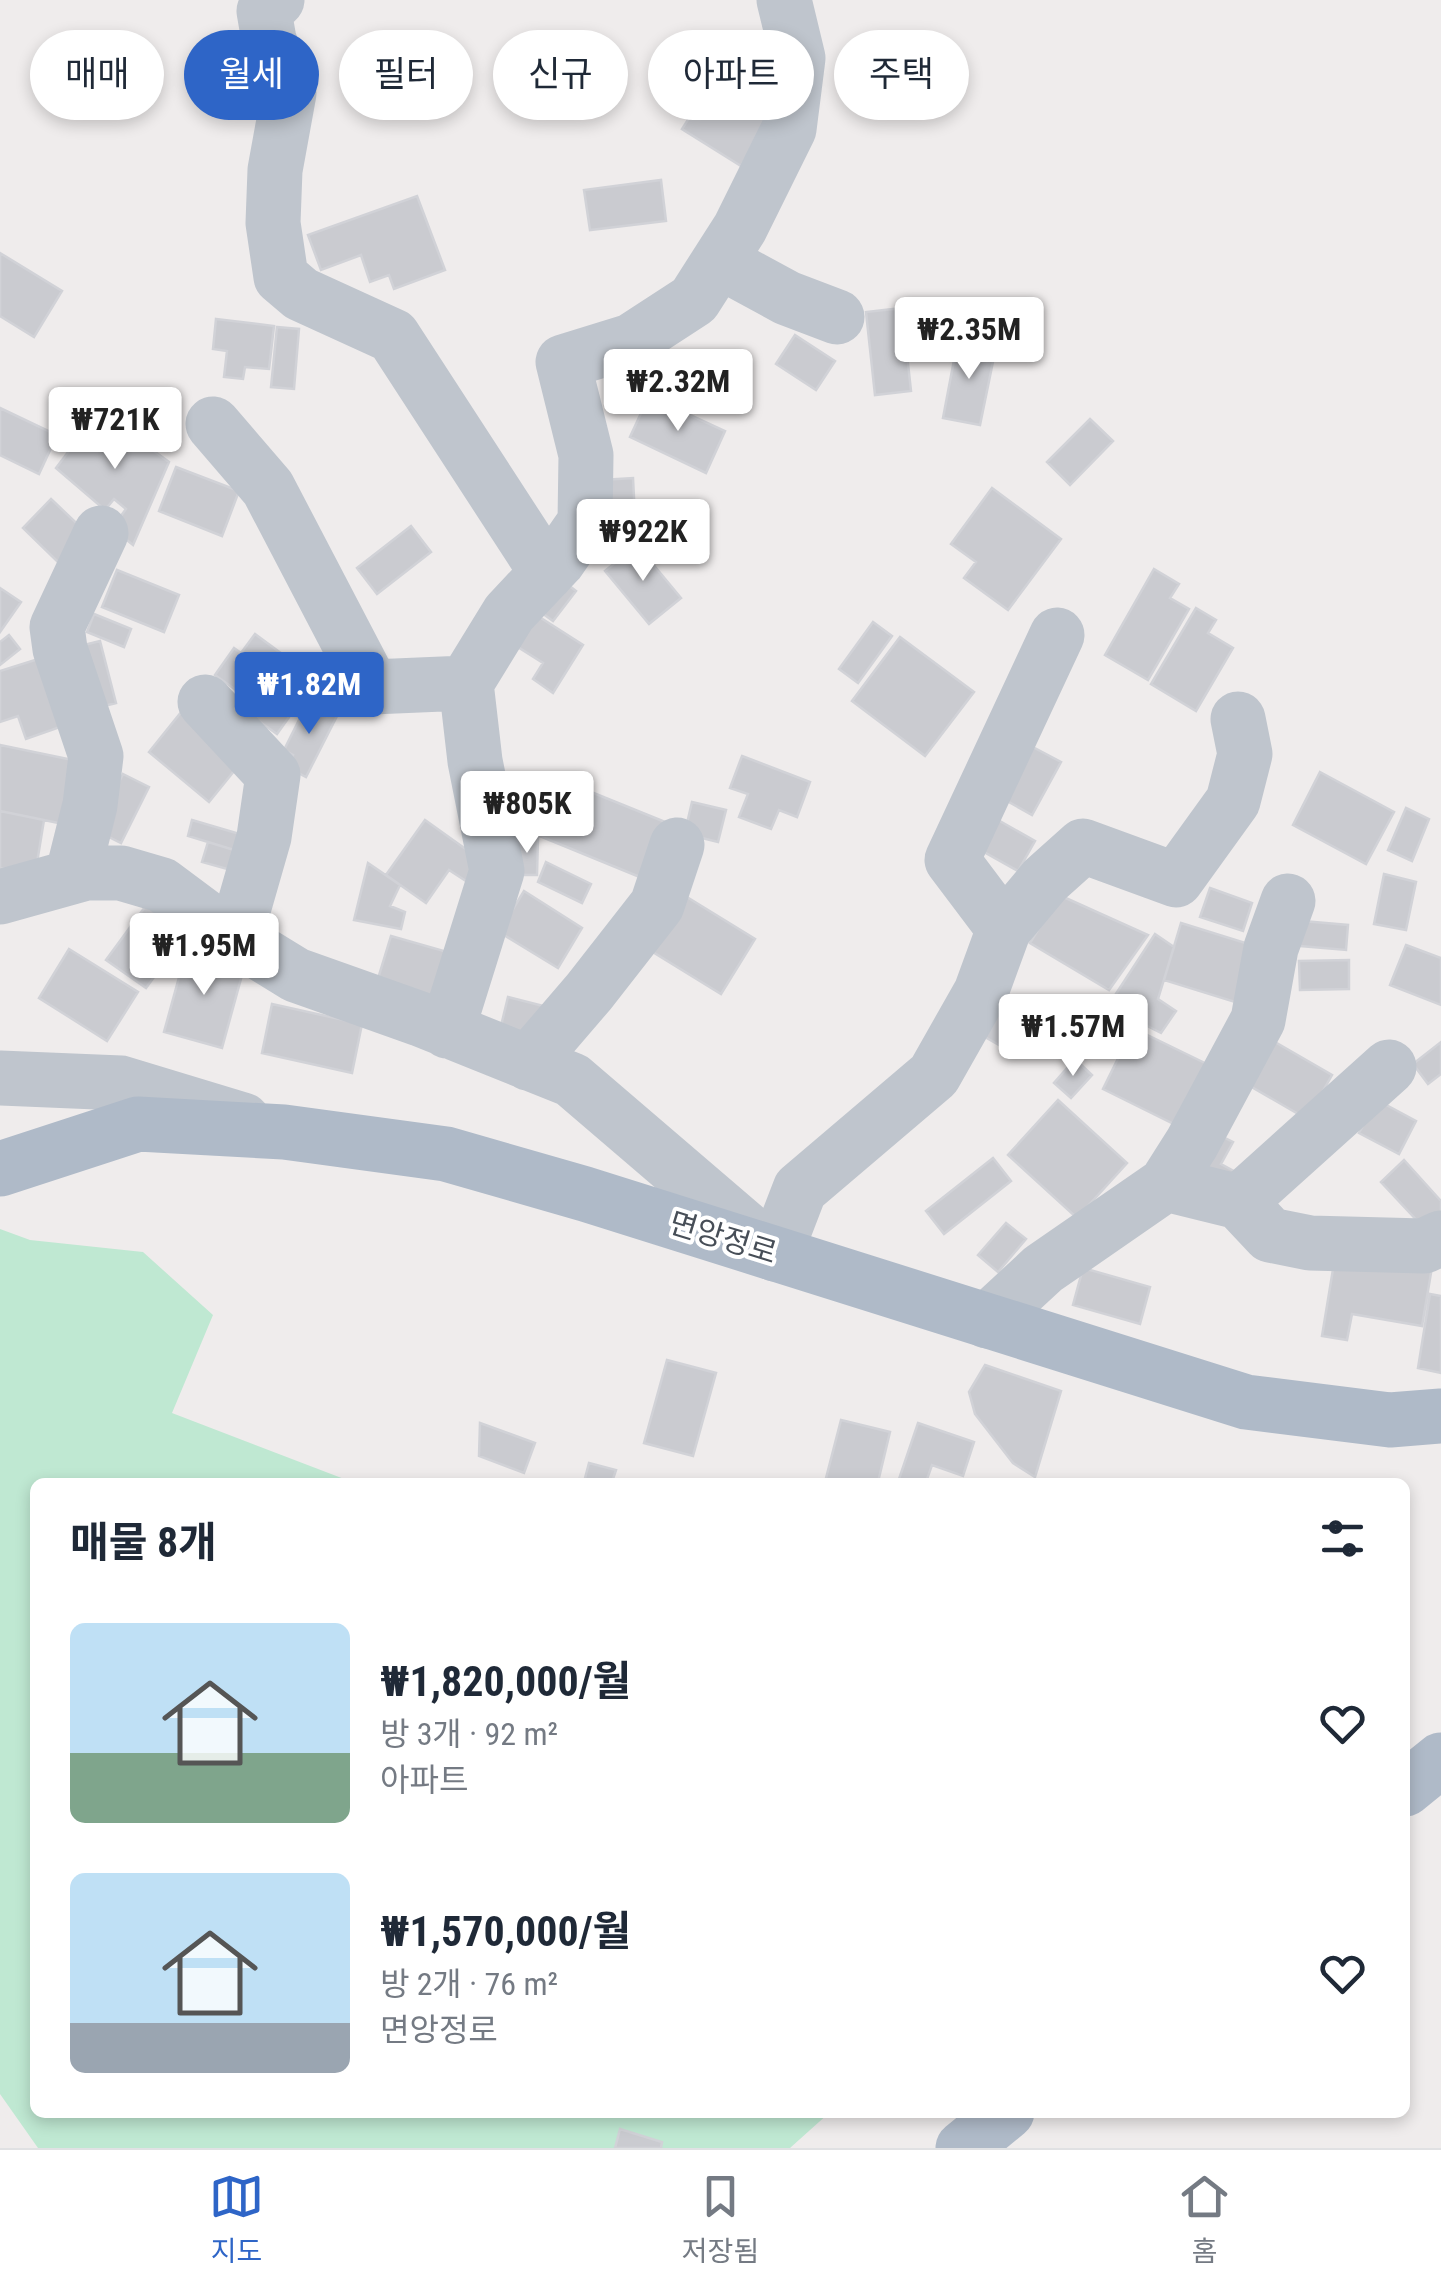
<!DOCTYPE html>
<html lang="ko">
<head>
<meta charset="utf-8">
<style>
  :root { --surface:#fff; --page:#f2f2f3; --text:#1f2937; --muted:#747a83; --line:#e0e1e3; --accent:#2e65c7 }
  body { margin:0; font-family:"Roboto Condensed","Noto Sans KR",sans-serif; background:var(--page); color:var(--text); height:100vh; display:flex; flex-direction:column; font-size:38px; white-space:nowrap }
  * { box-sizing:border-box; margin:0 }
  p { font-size:32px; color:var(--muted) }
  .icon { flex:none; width:55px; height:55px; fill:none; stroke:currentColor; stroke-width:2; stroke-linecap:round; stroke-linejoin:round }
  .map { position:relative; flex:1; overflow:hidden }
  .drawer { position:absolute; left:30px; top:1478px; width:1380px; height:640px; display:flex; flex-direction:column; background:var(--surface); border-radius:15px; box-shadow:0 5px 15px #0003 }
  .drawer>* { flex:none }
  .top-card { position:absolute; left:30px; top:30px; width:1382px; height:90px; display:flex; gap:20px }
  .price { position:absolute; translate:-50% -85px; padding:0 22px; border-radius:10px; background:#fff; color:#222; font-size:32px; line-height:65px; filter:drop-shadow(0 2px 5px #0008) }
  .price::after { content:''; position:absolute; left:50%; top:60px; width:30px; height:22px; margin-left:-15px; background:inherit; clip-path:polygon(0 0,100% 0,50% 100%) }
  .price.selected { background:var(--accent); color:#fff }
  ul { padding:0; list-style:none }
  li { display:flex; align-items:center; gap:30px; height:250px; padding:0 40px }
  li span { display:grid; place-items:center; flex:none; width:280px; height:200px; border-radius:15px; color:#555 }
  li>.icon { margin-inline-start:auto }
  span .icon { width:120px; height:120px; fill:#fffc; stroke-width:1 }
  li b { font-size:42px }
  h2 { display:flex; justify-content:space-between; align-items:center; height:120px; padding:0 40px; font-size:42px }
  .pill { padding:0 35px; border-radius:45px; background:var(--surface); box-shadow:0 5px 15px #0003; font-size:35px; line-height:90px }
  .pill.selected { background:var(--accent); color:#fff }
  .tab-bar { display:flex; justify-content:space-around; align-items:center; height:140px; border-top:2px solid var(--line); background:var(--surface); font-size:28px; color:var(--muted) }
  .tab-bar a { display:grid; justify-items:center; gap:5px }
  .tab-bar .selected { color:var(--accent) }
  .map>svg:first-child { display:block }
  .green { fill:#bfe8d2 }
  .building { fill:#cacbd0; stroke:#d1d2d7; stroke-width:2.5 }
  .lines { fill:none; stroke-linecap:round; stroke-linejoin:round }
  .minor { stroke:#bfc5cd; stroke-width:55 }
  .major { stroke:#afbac8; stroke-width:55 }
  .labels { text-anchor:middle; stroke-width:8; stroke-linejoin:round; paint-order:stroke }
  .street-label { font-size:30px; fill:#474e57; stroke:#fff }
</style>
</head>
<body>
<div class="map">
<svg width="1441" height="2148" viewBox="0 0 1441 2148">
  <rect width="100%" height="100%" fill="#efecec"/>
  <path class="green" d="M0 1229 30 1240 143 1252 213 1315 172 1413 352 1482H35V2112L829 2113 790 2148H38L0 2094Z"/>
  <path class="building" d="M715 77 774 113 741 166 682 129Z
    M661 180 666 221 590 230 584 190Z
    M417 196 445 270 394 289 389 275 370 282 361 255 321 270 308 235Z
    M0 253 62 291 34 337 0 316Z
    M902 308 911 391 875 395 866 312Z
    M216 319 274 326 269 369 245 367 243 379 224 377 227 351 213 349Z
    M277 327 299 329 294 389 271 387Z
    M795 335 835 361 816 390 776 364Z
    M958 339 996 347 980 425 943 418Z
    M649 396 725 431 706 473 630 437Z
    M0 408 57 435 39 474 0 455Z
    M99 411 169 462 133 545 112 528 126 509 114 499 105 510 56 468Z
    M1090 419 1113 441 1070 485 1047 462Z
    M176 467 239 491 222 536 159 511Z
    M633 478 636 537 606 538 602 480Z
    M992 488 1061 539 1008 610 964 578 976 562 951 544Z
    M51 499 90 536 62 566 23 528Z
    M411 526 431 552 377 594 357 568Z
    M637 545 681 598 649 624 605 571Z
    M1154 569 1179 584 1170 598 1189 609 1148 680 1105 655Z
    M117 570 179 595 164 632 102 607Z
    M558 577 576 591 553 621 535 608Z
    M0 588 21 602 0 632Z
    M1196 608 1216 620 1208 633 1233 648 1196 711 1151 684Z
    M530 611 583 645 553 693 533 679 543 663 510 642Z
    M94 614 131 629 124 647 87 632Z
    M873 622 892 636 858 683 839 669Z
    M255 634 308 673 290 697 299 703 277 734 240 708 247 698 215 675 234 648 241 653Z
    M9 635 20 649 0 665V642Z
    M900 637 974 692 925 756 852 701Z
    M100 641 116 703 88 710 72 648Z
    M57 653 80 720 26 739 18 716 0 722V671Z
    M309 700 338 714 306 777 287 767 293 755 284 750Z
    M182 711 243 760 209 802 149 752Z
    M0 745 87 763 73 826 0 811Z
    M1029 745 1061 762 1032 815 1000 797Z
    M742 756 810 782 797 817 779 810 771 829 739 817 748 794 730 788Z
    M1320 772 1394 812 1366 864 1293 825Z
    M123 774 149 787 121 843 95 830Z
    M564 781 675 826 652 882 525 830 536 804 553 810Z
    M692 802 726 810 718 842 698 837 677 866Z
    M1406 808 1429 819 1412 861 1388 850Z
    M0 811 44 820 35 875 0 868Z
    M991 816 1035 841 1018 871 975 847Z
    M192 820 250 837 244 853 188 836Z
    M425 820 481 860 466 881 449 870 426 903 386 875Z
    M518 837 538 838 537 875H516Z
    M208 842 244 853 238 872 202 862Z
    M546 862 591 884 582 903 538 882Z
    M368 863 400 885 390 906 405 912 401 929 354 920Z
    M1384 874 1416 882 1406 930 1374 924Z
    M1210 888 1252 903 1243 931 1200 917Z
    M524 891 582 928 558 968 499 932Z
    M682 894 755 939 721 994 648 949Z
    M1059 895 1148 935 1109 990 1030 943Z
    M153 896 192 925 146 988 106 960Z
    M1291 920 1348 925 1346 950 1289 945Z
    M1181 923 1252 945 1235 1002 1164 980Z
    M1155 934 1174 947 1158 999 1176 1011 1161 1033 1108 1006Z
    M391 936 451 953 438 1000 377 982Z
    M1406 945 1441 958V1005L1390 985Z
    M187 948 245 964 222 1048 164 1032Z
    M69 949 138 992 107 1041 39 998Z
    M1349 960V989L1300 990 1299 961Z
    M508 997 547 1007 539 1040 500 1030Z
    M272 1004 362 1024 352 1073 262 1053Z
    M992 1006 1034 1031 1020 1057 978 1033Z
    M1133 1028 1213 1067 1184 1129 1103 1089Z
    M1268 1038 1332 1075 1307 1119 1243 1082Z
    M1441 1042V1074L1428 1084 1413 1064Z
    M1075 1059 1092 1075 1071 1098 1054 1083Z
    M1058 1100 1127 1163 1077 1218 1008 1155Z
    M1377 1100 1416 1121 1399 1154 1359 1133Z
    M1215 1133 1233 1142 1221 1164 1243 1176 1192 1175Z
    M993 1158 1011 1181 944 1234 926 1211Z
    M1404 1160 1441 1201V1212L1424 1228 1381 1182Z
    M1006 1223 1026 1239 998 1272 978 1255Z
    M1336 1251 1432 1267 1422 1326 1352 1314 1347 1340 1322 1336Z
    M1083 1268 1150 1287 1140 1324 1073 1305Z
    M1430 1294 1441 1296V1373L1418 1368Z
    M667 1360 716 1373 693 1456 644 1443Z
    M985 1365 1061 1391 1035 1477 1013 1463 975 1414 969 1392Z
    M841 1420 890 1432 878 1482H825Z
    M480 1423 535 1443 524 1473 479 1456Z
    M918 1423 974 1442 963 1476 932 1465 926 1482H898Z
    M589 1463 616 1470 612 1482H584Z
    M620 2129 662 2142 661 2148H615Z"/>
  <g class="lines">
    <path class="minor" d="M277 0 264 11 269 40 289 93 275 170 273 223 281 277 301 294 393 336 547 573
      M719 261 787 298 837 317
      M213 424 268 488 372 687 466 683
      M205 702 273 775 264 837 235 938
      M72 877 90 805 96 756 60 649 57 627 101 533
      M0 897 86 873H121L162 885 221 929 296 975 420 1019 572 1080 775 1254 800 1189 934 1075 981 992 1004 929 952 860 1057 635
      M1004 929 1045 880 1083 846 1176 880 1233 801 1245 754 1238 719
      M447 1031 497 871 475 761 466 683 509 613 558 561 585 522 586 455 563 362 631 341 694 300 740 228 789 129 798 58 784 0
      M528 1063 589 992 657 905 677 845
      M0 1078 121 1083 243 1120
      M1166 1184 1239 1202 1389 1067
      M1239 1202 1270 1235 1310 1243 1424 1246 1441 1238
      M987 1321 1043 1269 1166 1184 1192 1143 1258 1020 1271 948 1288 901"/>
    <path class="major" d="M0 1169 138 1124 284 1132 446 1154 585 1194 1246 1402 1390 1420 1441 1416
      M1405 1789 1441 1760
      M963 2148 1007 2112"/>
  </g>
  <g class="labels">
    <g class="street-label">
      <text transform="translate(723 1238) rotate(17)" y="10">면앙정로</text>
    </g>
  </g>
</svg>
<b class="price" style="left:969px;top:382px">₩2.35M</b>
<b class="price" style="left:678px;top:434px">₩2.32M</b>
<b class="price" style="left:115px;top:472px">₩721K</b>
<b class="price" style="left:643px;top:584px">₩922K</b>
<b class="price selected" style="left:309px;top:737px">₩1.82M</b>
<b class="price" style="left:527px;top:856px">₩805K</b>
<b class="price" style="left:204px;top:998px">₩1.95M</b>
<b class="price" style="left:1073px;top:1079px">₩1.57M</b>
<div class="top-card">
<a class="pill">매매</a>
<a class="pill selected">월세</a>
<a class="pill">필터</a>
<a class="pill">신규</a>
<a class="pill">아파트</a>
<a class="pill">주택</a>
</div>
<section class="drawer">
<h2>매물 8개<svg class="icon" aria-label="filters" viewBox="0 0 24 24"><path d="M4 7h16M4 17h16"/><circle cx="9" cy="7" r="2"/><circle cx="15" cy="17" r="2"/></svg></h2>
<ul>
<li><span style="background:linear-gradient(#bfe0f5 65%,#7fa58c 0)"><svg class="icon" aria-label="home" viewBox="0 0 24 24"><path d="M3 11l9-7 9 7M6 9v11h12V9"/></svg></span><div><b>₩1,820,000/월</b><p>방 3개 · 92 m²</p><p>아파트</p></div><svg class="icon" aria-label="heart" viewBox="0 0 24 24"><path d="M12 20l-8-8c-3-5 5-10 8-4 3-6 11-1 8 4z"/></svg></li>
<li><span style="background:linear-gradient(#bfe0f5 75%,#9aa5b1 0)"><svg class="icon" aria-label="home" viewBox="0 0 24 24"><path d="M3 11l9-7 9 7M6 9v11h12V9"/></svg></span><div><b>₩1,570,000/월</b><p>방 2개 · 76 m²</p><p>면앙정로</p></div><svg class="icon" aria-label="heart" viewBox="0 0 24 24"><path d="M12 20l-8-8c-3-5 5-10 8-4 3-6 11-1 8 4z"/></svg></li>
</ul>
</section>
</div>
<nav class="tab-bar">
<a class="selected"><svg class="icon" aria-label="map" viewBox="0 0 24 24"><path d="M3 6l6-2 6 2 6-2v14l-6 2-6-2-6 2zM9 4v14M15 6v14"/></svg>지도</a>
<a><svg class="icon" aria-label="saved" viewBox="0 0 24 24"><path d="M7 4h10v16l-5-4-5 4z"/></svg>저장됨</a>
<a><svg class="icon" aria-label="home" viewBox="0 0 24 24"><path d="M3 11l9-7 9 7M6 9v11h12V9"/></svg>홈</a>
</nav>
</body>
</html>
